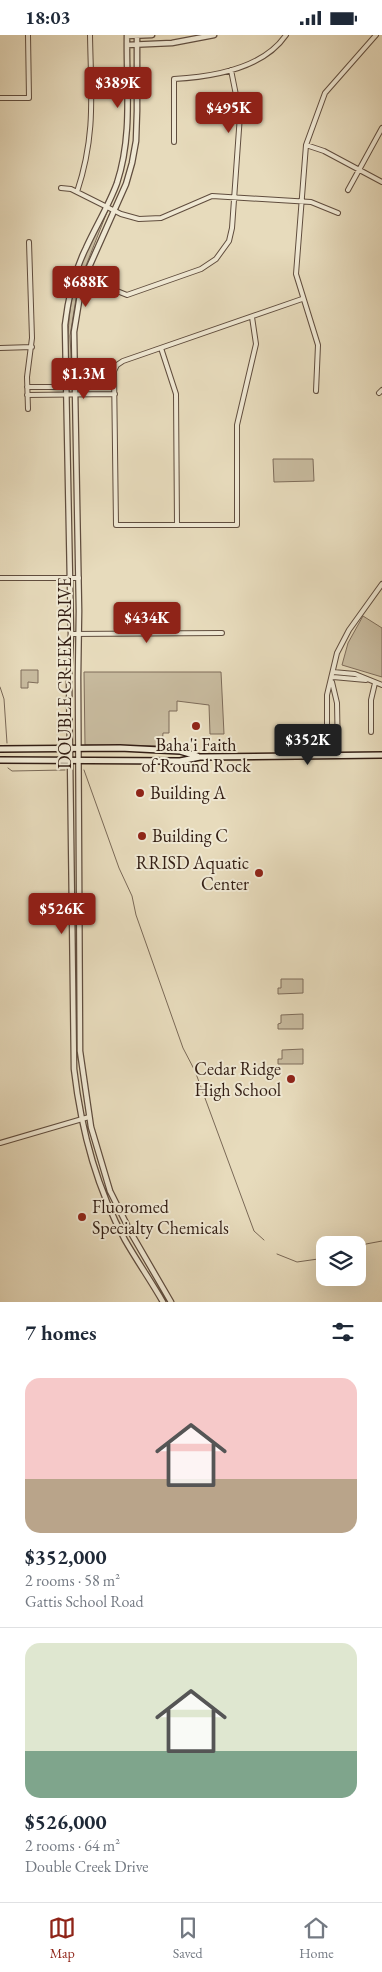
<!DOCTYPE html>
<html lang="en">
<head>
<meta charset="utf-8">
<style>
  :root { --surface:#fff; --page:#f2f2f3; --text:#1f2937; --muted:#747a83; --line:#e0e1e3; --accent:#8f2418 }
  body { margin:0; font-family:"EB Garamond",serif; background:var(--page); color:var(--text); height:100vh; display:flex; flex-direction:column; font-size:19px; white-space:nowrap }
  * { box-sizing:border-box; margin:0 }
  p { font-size:16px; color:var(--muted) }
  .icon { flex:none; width:28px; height:28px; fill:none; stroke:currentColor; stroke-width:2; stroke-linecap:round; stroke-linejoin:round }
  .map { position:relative; height:1267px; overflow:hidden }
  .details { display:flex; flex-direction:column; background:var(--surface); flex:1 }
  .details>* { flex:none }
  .buttons { position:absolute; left:316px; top:1201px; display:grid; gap:10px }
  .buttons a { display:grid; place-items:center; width:50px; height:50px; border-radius:10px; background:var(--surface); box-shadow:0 5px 20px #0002; font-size:25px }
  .price { position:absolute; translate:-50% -42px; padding:0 11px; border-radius:5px; background:var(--accent); color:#fff; font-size:16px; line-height:32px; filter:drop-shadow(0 1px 2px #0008) }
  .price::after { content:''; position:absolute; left:50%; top:30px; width:15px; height:11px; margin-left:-8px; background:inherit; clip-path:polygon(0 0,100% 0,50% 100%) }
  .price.on { background:#222; color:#fff }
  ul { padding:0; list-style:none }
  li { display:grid; align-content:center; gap:10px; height:265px; padding:0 25px }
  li+li { border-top:1px solid var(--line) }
  li span { display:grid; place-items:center; height:155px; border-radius:15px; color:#555 }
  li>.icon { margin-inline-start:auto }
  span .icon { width:90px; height:90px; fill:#fffc; stroke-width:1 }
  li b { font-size:21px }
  h2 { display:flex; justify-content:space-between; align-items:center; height:60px; padding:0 25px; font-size:21px }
  .status { display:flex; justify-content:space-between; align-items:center; height:35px; padding:0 25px; background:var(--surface); direction:ltr }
  .status svg { height:14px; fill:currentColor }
  .menu { display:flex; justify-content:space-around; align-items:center; height:70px; border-top:1px solid var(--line); background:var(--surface); font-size:14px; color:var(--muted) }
  .menu a { display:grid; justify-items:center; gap:2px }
  .menu .on { color:var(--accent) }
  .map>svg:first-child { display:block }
  .green { fill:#c8bb9f; stroke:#7e6c5a }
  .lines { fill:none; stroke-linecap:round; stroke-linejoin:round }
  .stream { stroke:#7a6957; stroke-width:1 }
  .minor-casing { stroke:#604d3e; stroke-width:6 }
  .tertiary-casing { stroke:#604d3e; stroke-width:7 }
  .secondary-casing { stroke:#331e14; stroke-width:8 }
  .minor { stroke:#efe8d3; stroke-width:4 }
  .tertiary { stroke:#efe8d3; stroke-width:4.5 }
  .secondary { stroke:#efe8d3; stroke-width:5 }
  .poi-dot { fill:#8f2418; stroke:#efe8d3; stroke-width:2 }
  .labels { text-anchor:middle; stroke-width:4; stroke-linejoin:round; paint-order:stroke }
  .street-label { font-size:18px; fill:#331e14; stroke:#efe8d3 }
  .poi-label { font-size:18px; fill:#331e14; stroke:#efe8d3; text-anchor:start }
</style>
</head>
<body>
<div class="status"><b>18:03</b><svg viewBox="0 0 49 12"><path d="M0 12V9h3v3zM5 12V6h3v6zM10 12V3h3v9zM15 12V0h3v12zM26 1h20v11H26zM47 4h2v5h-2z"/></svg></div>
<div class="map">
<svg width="382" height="1267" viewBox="0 0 382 1267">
  <rect width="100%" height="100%" fill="#e7dbbc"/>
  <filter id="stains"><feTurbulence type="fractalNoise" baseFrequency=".004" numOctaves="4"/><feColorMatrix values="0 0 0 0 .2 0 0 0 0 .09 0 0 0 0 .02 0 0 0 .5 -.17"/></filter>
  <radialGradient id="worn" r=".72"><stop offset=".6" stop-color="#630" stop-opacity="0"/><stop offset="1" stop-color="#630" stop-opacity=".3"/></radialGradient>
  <path class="green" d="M107 177 78 251 70 301 72 341 68 347C67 292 67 254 92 204 97 195 101 185 107 177Z
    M273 424H313L314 446 274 447Z
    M363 581 382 593V642L342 630 348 608Z
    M21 635H38V648L28 647V653H21Z
    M84 637H221L224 699H210L209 670 177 666V676H169V698H163L162 711 85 710Z
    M281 944H303V958L278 959V953H281Z
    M303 979V994H278V989L281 988V980Z
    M303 1014V1029H278V1024H282V1015Z"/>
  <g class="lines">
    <path class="stream" d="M0 652 4 664 7 708
      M8 733 12 736 65 735
      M84 735 119 833 132 861 136 880 183 1013 195 1036 254 1196 264 1205
      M358 1215 366 1209 382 1206
      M277 1219 297 1227 325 1223"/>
    <defs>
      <path id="minor" d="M0 63H29L28 0
        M174 107V44C212 42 263 34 286 0
        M306 110 324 116 382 147
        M61 153 71 154 121 179 139 184 161 183 212 161 311 167 338 178
        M348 155 382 93
        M77 157C96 100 91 59 90 0
        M117 256 127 260 201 234 216 224 229 206 232 193 240 80 231 35
        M252 282 256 309 237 390V490H116L114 336 117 330 123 326 302 264
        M0 313 32 312
        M161 313 176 359 177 490
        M27 352H114
        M316 356 318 310 296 239 306 110 325 58 376 0
        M379 358 382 355
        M27 360 115 359
        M28 374 27 342 32 303 29 207
        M0 543H79
        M71 599 222 598
        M333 637 355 639 382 650
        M333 642 366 645
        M332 647 337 668 338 721
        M371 697V665L375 648
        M327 721V660L337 618 349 595 382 549
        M0 1108 89 1082"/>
      <path id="tertiary" d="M127 0C126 50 133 99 117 148 109 170 96 191 86 213 74 237 68 264 65 290L71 599 69 642 74 1034C81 1094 96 1152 125 1205 137 1226 151 1246 163 1267
        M137 0V76L136 106 132 128 126 149 82 248 74 297 79 576 78 642 80 1016 91 1092 110 1156 131 1198 171 1267
        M127 1 152 0
        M127 10 172 8 214 0"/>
      <path id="secondary" d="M0 714 120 713 180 716 197 721
        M0 725 180 726 200 722 382 720"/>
    </defs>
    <use href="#minor" class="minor-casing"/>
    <use href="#tertiary" class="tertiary-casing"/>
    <use href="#secondary" class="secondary-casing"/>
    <use href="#minor" class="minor"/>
    <use href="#tertiary" class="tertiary"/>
    <use href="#secondary" class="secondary"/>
  </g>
  <g class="poi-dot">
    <circle cx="196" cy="691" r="5"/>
    <circle cx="140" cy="758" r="5"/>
    <circle cx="142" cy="801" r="5"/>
    <circle cx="259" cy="838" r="5"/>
    <circle cx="291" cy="1044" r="5"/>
    <circle cx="82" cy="1182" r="5"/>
  </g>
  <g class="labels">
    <g class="street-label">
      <text transform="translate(65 638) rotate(-90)" y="6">DOUBLE CREEK DRIVE</text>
    </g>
    <g class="poi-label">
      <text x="196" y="716" text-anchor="middle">Baha'i Faith<tspan x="196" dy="21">of Round Rock</tspan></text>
      <text x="150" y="764">Building A</text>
      <text x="152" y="807">Building C</text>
      <text x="249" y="834" text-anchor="end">RRISD Aquatic<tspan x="249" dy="21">Center</tspan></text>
      <text x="281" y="1040" text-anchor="end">Cedar Ridge<tspan x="281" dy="21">High School</tspan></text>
      <text x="92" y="1178">Fluoromed<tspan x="92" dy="21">Specialty Chemicals</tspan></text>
    </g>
  </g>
  <rect width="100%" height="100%" filter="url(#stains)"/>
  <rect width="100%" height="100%" fill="url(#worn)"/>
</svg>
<div class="buttons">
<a><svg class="icon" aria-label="layers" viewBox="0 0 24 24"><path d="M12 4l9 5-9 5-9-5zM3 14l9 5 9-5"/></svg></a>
</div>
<b class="price" style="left:118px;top:74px">$389K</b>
<b class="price" style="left:229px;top:99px">$495K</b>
<b class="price" style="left:86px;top:273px">$688K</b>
<b class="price" style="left:84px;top:365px">$1.3M</b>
<b class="price" style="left:147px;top:609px">$434K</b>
<b class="price on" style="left:308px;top:731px">$352K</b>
<b class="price" style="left:62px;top:900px">$526K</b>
</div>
<section class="details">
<h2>7 homes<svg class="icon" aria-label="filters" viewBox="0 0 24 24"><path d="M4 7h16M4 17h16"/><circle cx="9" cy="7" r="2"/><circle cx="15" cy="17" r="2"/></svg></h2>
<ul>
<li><span style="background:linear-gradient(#f6c9c9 65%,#b9a48a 0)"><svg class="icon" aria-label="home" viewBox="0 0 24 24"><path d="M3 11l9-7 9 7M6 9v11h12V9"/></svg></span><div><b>$352,000</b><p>2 rooms · 58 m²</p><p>Gattis School Road</p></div></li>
<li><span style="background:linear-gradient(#dfe7d0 70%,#7fa58c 0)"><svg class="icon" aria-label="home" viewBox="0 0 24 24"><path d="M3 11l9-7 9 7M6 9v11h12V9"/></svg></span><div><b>$526,000</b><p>2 rooms · 64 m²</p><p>Double Creek Drive</p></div></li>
</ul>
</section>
<nav class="menu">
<a class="on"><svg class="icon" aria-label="map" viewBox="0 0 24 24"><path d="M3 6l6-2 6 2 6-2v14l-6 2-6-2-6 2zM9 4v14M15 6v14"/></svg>Map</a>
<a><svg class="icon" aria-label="saved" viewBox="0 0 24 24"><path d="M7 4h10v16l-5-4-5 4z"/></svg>Saved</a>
<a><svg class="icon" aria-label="home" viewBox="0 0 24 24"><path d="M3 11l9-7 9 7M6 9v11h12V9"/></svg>Home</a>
</nav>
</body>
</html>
